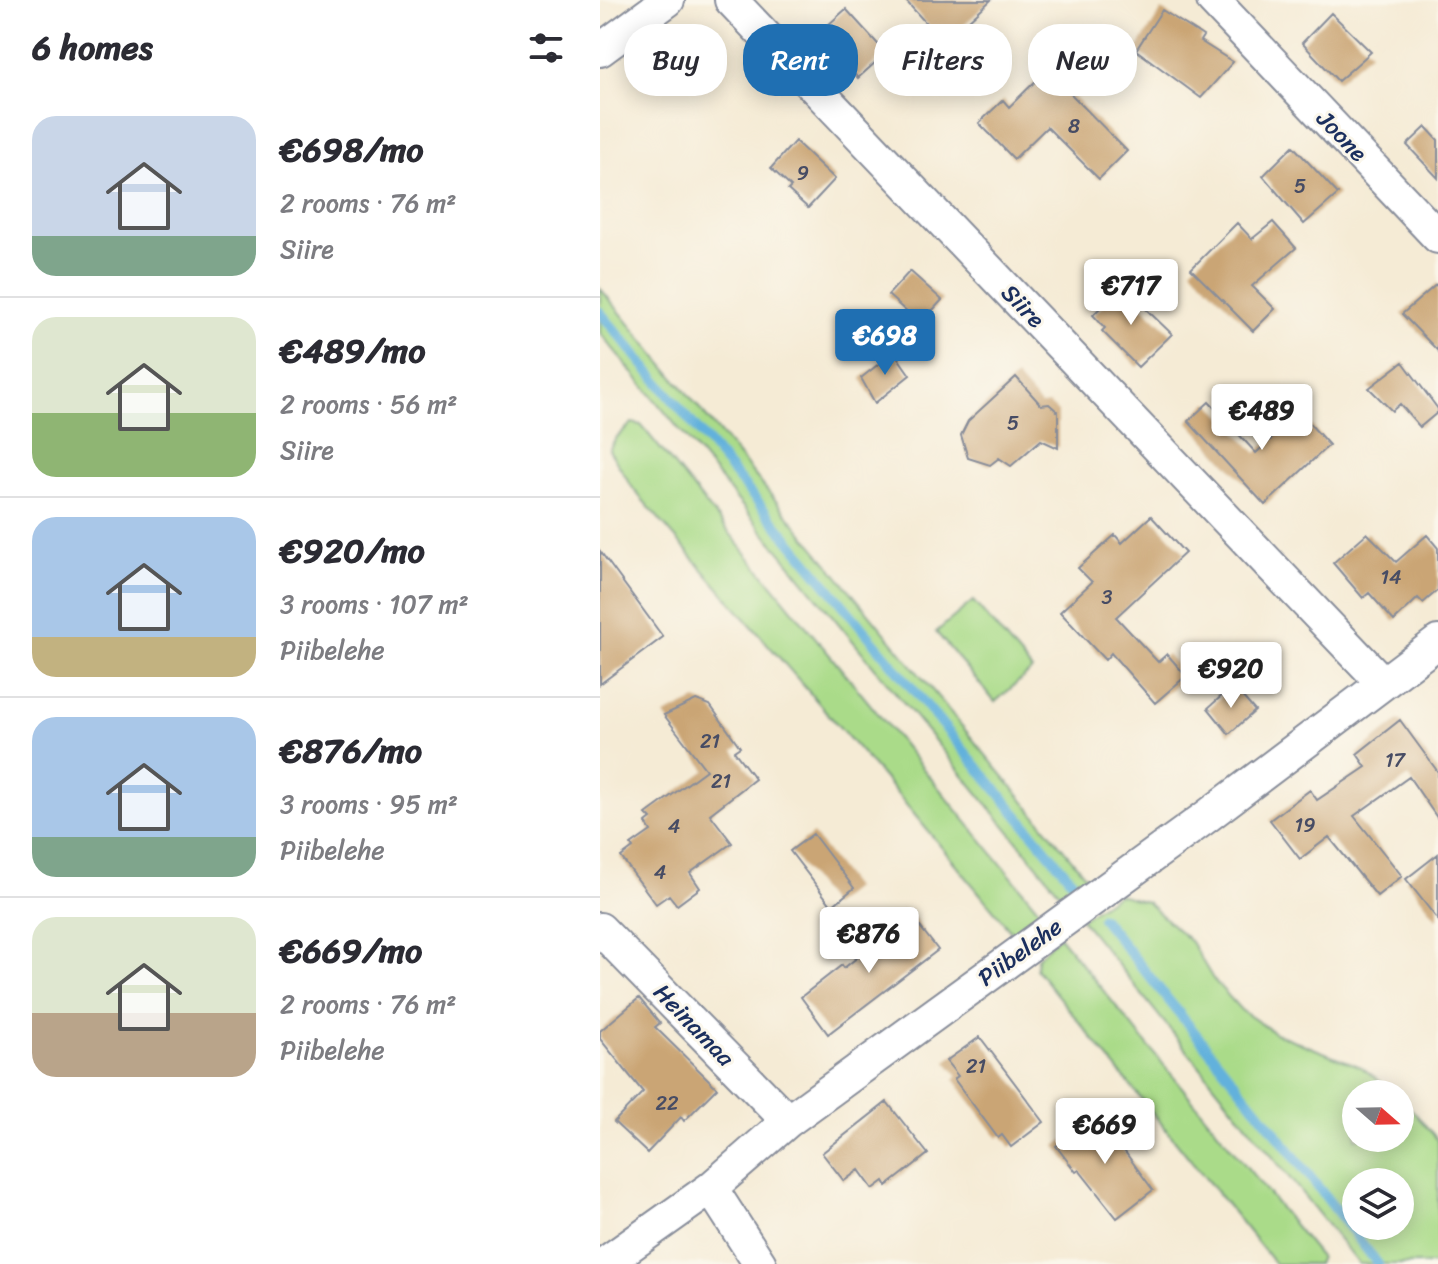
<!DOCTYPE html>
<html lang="en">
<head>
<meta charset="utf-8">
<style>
  :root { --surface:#fff; --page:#f7f7f7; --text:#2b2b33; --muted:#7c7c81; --line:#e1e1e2; --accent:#1f6fb2 }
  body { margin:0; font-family:Sriracha,sans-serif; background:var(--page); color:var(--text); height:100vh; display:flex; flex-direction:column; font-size:30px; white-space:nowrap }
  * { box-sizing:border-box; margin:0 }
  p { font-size:26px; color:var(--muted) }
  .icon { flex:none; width:44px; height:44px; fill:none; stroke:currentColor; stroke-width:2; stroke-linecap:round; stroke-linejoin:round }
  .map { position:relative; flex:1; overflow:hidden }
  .panel { display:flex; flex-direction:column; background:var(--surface); width:600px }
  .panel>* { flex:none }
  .banner { position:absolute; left:24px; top:24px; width:694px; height:72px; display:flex; gap:16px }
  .needle { width:52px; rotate:110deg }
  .tools { position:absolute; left:742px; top:1080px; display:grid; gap:16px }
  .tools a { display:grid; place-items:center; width:72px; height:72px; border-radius:50%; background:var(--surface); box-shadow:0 4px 20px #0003; font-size:40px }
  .price { position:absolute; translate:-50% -68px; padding:0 18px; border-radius:8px; background:#fff; color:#222; font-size:26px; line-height:52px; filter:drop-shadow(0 2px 4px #0008) }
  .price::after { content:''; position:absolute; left:50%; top:48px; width:24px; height:18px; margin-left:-12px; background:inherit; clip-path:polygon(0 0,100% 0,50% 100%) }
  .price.active { background:var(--accent); color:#fff }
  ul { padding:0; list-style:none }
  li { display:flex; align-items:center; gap:24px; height:200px; padding:0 32px }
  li+li { border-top:2px solid var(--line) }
  li span { display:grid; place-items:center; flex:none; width:224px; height:160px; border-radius:24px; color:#555 }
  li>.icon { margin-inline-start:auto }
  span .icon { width:96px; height:96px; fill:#fffc; stroke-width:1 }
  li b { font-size:34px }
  h2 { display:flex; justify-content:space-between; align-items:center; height:96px; padding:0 32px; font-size:34px }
  .tag { padding:0 28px; border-radius:32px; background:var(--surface); box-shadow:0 4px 20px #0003; font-size:28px; line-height:72px }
  .tag.active { background:var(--accent); color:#fff }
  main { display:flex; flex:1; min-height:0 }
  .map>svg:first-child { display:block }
  .green { fill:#aadb89; stroke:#628574; stroke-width:2; fill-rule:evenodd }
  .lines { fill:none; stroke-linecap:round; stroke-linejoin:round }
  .stream { stroke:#62b1dc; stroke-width:10 }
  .building { fill:#caa574 }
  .minor-casing { stroke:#888d9a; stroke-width:36 }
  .minor { stroke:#fff; stroke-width:32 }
  .labels { text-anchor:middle; stroke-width:6; stroke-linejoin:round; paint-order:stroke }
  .number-label { font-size:20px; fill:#474c64 }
  .street-label { font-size:24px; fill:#1b2f5e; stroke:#fbf7ec }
</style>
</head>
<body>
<main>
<section class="panel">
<h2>6 homes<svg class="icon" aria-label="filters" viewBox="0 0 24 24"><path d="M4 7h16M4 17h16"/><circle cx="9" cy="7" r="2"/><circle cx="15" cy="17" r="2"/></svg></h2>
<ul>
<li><span style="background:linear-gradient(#c9d6e8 75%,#7fa58c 0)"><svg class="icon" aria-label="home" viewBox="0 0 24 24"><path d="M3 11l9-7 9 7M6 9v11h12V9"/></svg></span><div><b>€698/mo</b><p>2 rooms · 76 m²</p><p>Siire</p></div></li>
<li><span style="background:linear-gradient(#dfe7d0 60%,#8fb573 0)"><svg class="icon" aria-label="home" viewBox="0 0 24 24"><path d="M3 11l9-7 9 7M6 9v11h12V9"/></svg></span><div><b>€489/mo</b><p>2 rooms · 56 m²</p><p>Siire</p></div></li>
<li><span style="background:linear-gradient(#a9c7e8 75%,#c2b280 0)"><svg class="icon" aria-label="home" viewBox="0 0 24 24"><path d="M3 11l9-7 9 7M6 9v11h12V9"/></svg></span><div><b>€920/mo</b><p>3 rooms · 107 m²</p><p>Piibelehe</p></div></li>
<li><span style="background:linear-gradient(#a9c7e8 75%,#7fa58c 0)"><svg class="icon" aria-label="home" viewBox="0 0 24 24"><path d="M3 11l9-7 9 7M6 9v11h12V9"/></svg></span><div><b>€876/mo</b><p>3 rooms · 95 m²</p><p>Piibelehe</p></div></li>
<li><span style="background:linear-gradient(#dfe7d0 60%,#b9a48a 0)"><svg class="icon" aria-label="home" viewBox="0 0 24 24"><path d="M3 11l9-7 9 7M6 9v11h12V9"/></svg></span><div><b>€669/mo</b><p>2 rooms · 76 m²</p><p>Piibelehe</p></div></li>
</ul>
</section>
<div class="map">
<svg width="838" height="1264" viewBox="0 0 838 1264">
  <rect width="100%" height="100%" fill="#fbf7ec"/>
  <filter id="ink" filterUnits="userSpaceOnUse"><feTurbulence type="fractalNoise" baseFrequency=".0125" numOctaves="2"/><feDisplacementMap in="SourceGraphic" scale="16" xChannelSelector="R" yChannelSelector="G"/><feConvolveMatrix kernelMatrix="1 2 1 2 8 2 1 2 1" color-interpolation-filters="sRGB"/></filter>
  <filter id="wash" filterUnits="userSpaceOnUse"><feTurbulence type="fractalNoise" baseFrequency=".006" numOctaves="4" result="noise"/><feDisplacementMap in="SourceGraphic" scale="32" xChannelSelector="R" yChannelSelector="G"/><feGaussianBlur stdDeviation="1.8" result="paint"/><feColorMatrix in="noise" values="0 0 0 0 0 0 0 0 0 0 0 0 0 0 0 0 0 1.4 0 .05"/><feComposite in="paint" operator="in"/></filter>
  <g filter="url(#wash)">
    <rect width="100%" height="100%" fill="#f5ebd5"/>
    <path class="green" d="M0 288 494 886 469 904 0 333Z
      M32 423 41 425 448 921 415 936 294 790 34 490 9 450 17 437Z
      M373 601 432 670 395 702 336 632Z
      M518 894 547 902 591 942 613 979 641 1010 675 1033 761 1067 797 1094H756V1138H800V1096L838 1140V1264H759L481 919ZM756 1182H800V1226H756Z
      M459 936 720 1257 717 1264H675L436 969 437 958Z"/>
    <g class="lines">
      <path class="stream" d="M0 312 477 887
        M502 918 672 1128 778 1264"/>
    </g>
    <g id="blocks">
      <path class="building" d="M305 0H391L344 43Z
        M246 9 286 53 258 78 218 34Z
        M562 10 603 36 600 41 633 62 601 98 536 50Z
        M731 13 771 52 738 81 702 43Z
        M458 34 495 71 471 94 527 151 499 179 447 127 414 159 379 123 403 100 409 107 449 68 436 56Z
        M826 127 838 140V178L807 145Z
        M195 141 235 179 208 208 188 190 191 187 171 168Z
        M693 146 738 194 704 224 663 176Z
        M673 222 696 248 652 286 675 309 653 331 591 269 637 223 652 239Z
        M310 271 342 300 320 324 288 295Z
        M838 283V351L802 314Z
        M522 286 572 334 538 367 502 331 505 328 493 315Z
        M294 352 310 375 275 403 261 378Z
        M803 362 838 409V412L820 427 800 404 792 411 769 388Z
        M416 377 441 405 449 404 458 412V448L441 440 411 466 399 458 390 465 368 458 361 435 368 421Z
        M609 402 656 453 700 413 729 445 665 505 588 421Z
        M551 516 585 553 516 617 558 662 567 654 586 676 555 703 511 653 505 660 460 612 492 582 478 568 515 535 522 543Z
        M767 533 796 562 827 535 838 548V590L823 603 818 598 794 621 769 593 763 598 733 563Z
        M0 551 63 637 0 684Z
        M633 686 655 711 629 734 608 708Z
        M96 700 110 705 140 747 134 751 155 779 110 814 132 843 90 873 100 888 77 905 69 895 56 904 21 857 33 848 31 845 51 831 46 823 51 819 46 814 106 770 64 715Z
        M800 720 838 772V819L809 777 754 816 802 876 777 896 729 837 700 859 670 820 710 790 717 800 766 767 757 754Z
        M213 834 254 888 232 906 190 851Z
        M838 854V920L806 879Z
        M311 915 338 950 228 1034 201 997 242 965 244 968Z
        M39 998 60 1023 55 1027 117 1088 84 1121 81 1117 47 1153 14 1122 43 1092 0 1039V1031Z
        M380 1037 444 1122 411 1147 402 1135 398 1138 354 1079 358 1076 346 1061Z
        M287 1102 328 1154 287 1186 284 1181 273 1189 259 1170 244 1181 222 1153Z
        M497 1114 553 1190 517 1218 479 1170 476 1172 456 1146Z"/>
    </g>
  </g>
  <g filter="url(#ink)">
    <use href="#blocks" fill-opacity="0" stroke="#888d9a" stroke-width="2"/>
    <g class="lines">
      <defs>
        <path id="minor" d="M131 0 782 682
          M613 0 838 237
          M0 50 68 0
          M0 929 188 1121
          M111 1188 160 1264
          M4 1264 111 1188 188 1121 606 817 838 642"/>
      </defs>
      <use href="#minor" class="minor-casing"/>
      <use href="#minor" class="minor"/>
    </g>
  </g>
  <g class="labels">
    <g class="number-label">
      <text x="474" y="133">8</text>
      <text x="203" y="180">9</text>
      <text x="700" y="193">5</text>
      <text x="413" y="430">5</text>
      <text x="791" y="584">14</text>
      <text x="507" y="604">3</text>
      <text x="110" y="748">21</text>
      <text x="795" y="767">17</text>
      <text x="121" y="788">21</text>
      <text x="705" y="832">19</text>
      <text x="74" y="833">4</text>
      <text x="60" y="879">4</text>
      <text x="376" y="1073">21</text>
      <text x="67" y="1110">22</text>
    </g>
    <g class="street-label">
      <text transform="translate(742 136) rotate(46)" y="8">Joone</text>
      <text transform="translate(423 306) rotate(46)" y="8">Siire</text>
      <text transform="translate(420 952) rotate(-36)" y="8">Piibelehe</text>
      <text transform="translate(94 1025) rotate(46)" y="8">Heinamaa</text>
    </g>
  </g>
</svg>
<div class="tools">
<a><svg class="needle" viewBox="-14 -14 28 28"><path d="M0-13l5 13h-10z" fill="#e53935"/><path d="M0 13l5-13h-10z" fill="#7c7c81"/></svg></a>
<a><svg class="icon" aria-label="layers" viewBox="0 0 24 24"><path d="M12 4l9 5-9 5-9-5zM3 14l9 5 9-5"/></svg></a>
</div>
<b class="price" style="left:531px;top:327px">€717</b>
<b class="price active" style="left:285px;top:377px">€698</b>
<b class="price" style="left:662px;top:452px">€489</b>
<b class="price" style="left:631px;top:710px">€920</b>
<b class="price" style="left:269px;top:975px">€876</b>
<b class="price" style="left:505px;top:1166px">€669</b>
<div class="banner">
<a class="tag">Buy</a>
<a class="tag active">Rent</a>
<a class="tag">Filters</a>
<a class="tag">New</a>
</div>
</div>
</main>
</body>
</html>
